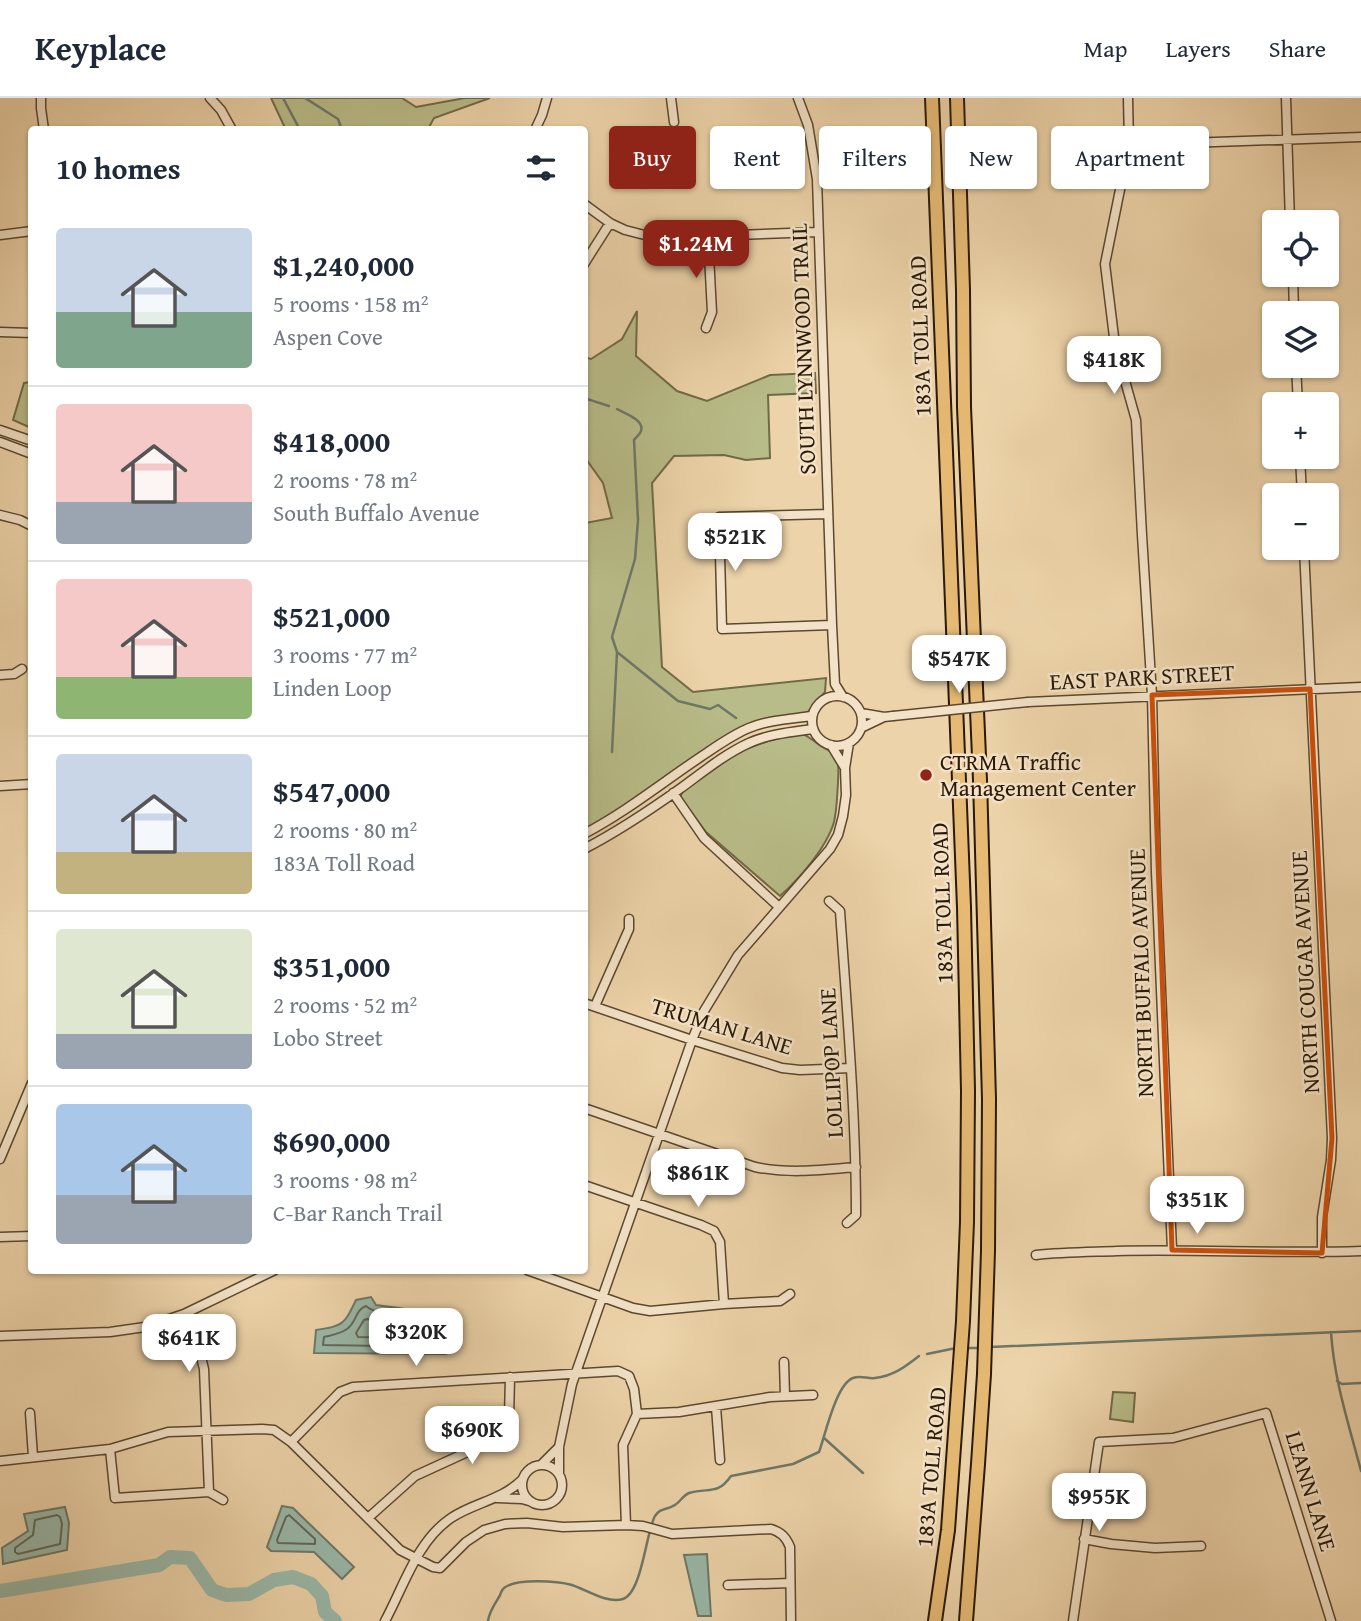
<!DOCTYPE html>
<html lang="en">
<head>
<meta charset="utf-8">
<style>
  :root { --surface:#fff; --page:#f2f2f3; --text:#1f2937; --muted:#747a83; --line:#e0e1e3; --accent:#8f2418 }
  body { margin:0; font-family:"Gentium Book Plus",serif; background:var(--page); color:var(--text); height:100vh; display:flex; flex-direction:column; font-size:26px; white-space:nowrap }
  * { box-sizing:border-box; margin:0 }
  p { font-size:23px; color:var(--muted) }
  .icon { flex:none; width:38px; height:38px; fill:none; stroke:currentColor; stroke-width:2; stroke-linecap:round; stroke-linejoin:round }
  .map { position:relative; flex:1; overflow:hidden }
  .drawer { position:absolute; left:28px; top:28px; width:560px; height:1148px; display:flex; flex-direction:column; background:var(--surface); border-radius:7px; box-shadow:0 2px 5px #0004 }
  .drawer>* { flex:none }
  .top-card { position:absolute; left:609px; top:28px; width:646px; height:63px; display:flex; gap:14px }
  .fabs { position:absolute; left:1262px; top:112px; display:grid; gap:14px }
  .fabs a { display:grid; place-items:center; width:77px; height:77px; border-radius:7px; background:var(--surface); box-shadow:0 2px 5px #0004; font-size:35px }
  .price { position:absolute; translate:-50% -60px; padding:0 16px; border-radius:14px; background:#fff; color:#222; font-size:23px; line-height:46px; filter:drop-shadow(0 2px 4px #0008) }
  .price::after { content:''; position:absolute; left:50%; top:42px; width:21px; height:16px; margin-left:-10px; background:inherit; clip-path:polygon(0 0,100% 0,50% 100%) }
  .price.active { background:var(--accent); color:#fff }
  ul { padding:0; list-style:none }
  li { display:flex; align-items:center; gap:21px; height:175px; padding:0 28px }
  li+li { border-top:2px solid var(--line) }
  li span { display:grid; place-items:center; flex:none; width:196px; height:140px; border-radius:7px; color:#555 }
  li>.icon { margin-inline-start:auto }
  span .icon { width:84px; height:84px; fill:#fffc; stroke-width:1 }
  li b { font-size:30px }
  h2 { display:flex; justify-content:space-between; align-items:center; height:84px; padding:0 28px; font-size:30px }
  .tag { padding:0 24px; border-radius:7px; background:var(--surface); box-shadow:0 2px 5px #0004; font-size:24px; line-height:63px }
  .tag.active { background:var(--accent); color:#fff }
  header { display:flex; align-items:center; gap:42px; box-sizing:border-box; height:98px; padding:0 35px; background:var(--surface); border-bottom:2px solid var(--line) }
  header strong { font-size:33px }
  nav { display:flex; gap:38px; margin-inline-start:auto; font-size:24px }
  .map>svg:first-child { display:block }
  .green { fill:#b8bc88; stroke:#716a47; stroke-width:2 }
  .water { fill:#99b8a9; stroke:#6d7868; stroke-width:2 }
  .lines { fill:none; stroke-linecap:round; stroke-linejoin:round }
  .shore { stroke:#626858; stroke-width:2 }
  .stream { stroke:#6d7868; stroke-width:2.5 }
  .river { stroke:#99b8a9; stroke-width:14 }
  .minor-casing { stroke:#5b482f; stroke-width:11 }
  .highway-casing { stroke:#2a1906; stroke-width:16 }
  .minor { stroke:#f3e2c7; stroke-width:8 }
  .highway { stroke:#e6ba74; stroke-width:12 }
  .minor-bridge-casing { stroke:#5b482f; stroke-width:11; stroke-linecap:butt }
  .minor-bridge { stroke:#f3e2c7; stroke-width:8 }
  .marked { fill:none; stroke:#cc4f0b; stroke-width:5; stroke-linejoin:round }
  .poi-dot { fill:#8f2418; stroke:#f3e2c7; stroke-width:2.5 }
  .labels { text-anchor:middle; stroke-width:5; stroke-linejoin:round; paint-order:stroke }
  .street-label { font-size:23px; fill:#2a1906; stroke:#f3e2c7 }
  .poi-label { font-size:23px; fill:#2a1906; stroke:#f3e2c7; text-anchor:start }
</style>
</head>
<body>
<header>
<strong>Keyplace</strong>
<nav><a>Map</a><a>Layers</a><a>Share</a></nav>
</header>
<div class="map">
<svg width="1361" height="1523" viewBox="0 0 1361 1523">
  <rect width="100%" height="100%" fill="#edd3a9"/>
  <filter id="stains"><feTurbulence type="fractalNoise" baseFrequency=".00286" numOctaves="4"/><feColorMatrix values="0 0 0 0 .2 0 0 0 0 .09 0 0 0 0 .02 0 0 0 .5 -.17"/></filter>
  <radialGradient id="worn" r=".72"><stop offset=".6" stop-color="#630" stop-opacity="0"/><stop offset="1" stop-color="#630" stop-opacity=".3"/></radialGradient>
  <path class="green" d="M271 0H402L416 9 465 0H490L434 20 428 31 286 32Z
    M637 213 636 258 677 293 707 303 770 277 815 275 816 295 768 297 770 360 746 362 724 357 674 358 652 385 662 569 693 594 826 580 825 594 807 615 760 624 610 720 585 733V425L612 420 603 385 586 361 584 259 591 261 622 241Z
    M31 284H32L31 330 13 322 24 285Z
    M800 635C809 638 811 641 818 646 824 651 832 652 836 659 840 666 838 677 838 685 837 698 837 711 834 724 827 749 799 781 780 798L706 734 680 699 683 693 738 654 768 643Z
    M1113 1294 1135 1295 1133 1324 1110 1321Z"/>
  <path class="water" d="M371 1199 376 1207C389 1209 403 1210 415 1213 431 1218 463 1233 453 1254L445 1256 314 1255 316 1232C343 1228 344 1227 356 1202Z
    M282 1408 293 1410 354 1469 342 1481 314 1454 271 1453 267 1449Z
    M65 1409 69 1425 67 1452 3 1466 2 1450 28 1433 24 1416Z
    M707 1456 711 1518H698L684 1457Z"/>
  <g class="lines">
    <path class="shore" d="M366 1208C384 1224 442 1213 447 1247L443 1249 323 1247 324 1239C332 1237 340 1236 347 1231 357 1224 355 1212 366 1208Z
      M367 1221 412 1229 423 1234 424 1238 421 1240 358 1239 356 1235 364 1222Z
      M57 1417 60 1419 62 1426 60 1446 18 1456 15 1454V1450L33 1437 35 1422Z
      M289 1417 315 1441V1446L278 1445 277 1442 286 1419Z"/>
    <path class="stream" d="M283 0 300 32
      M305 0 338 21 342 32
      M584 300 609 308
      M617 554 678 603 710 611 718 607 736 620
      M612 654 617 554 612 539 635 461 638 422 634 342C636 339 640 337 641 333 645 322 624 315 617 311
      M1331 1234C1334 1282 1349 1327 1361 1373
      M990 1249 1361 1233
      M966 1250H980
      M927 1256 956 1250
      M1337 1283 1342 1286 1361 1285
      M824 1340 863 1375
      M488 1523C489 1514 494 1507 499 1499 501 1496 501 1492 504 1490 516 1480 558 1483 572 1487 587 1492 607 1506 623 1501 642 1495 646 1434 655 1418 660 1410 666 1412 673 1408 680 1405 682 1398 689 1395 709 1389 717 1398 731 1378L793 1366 819 1354C825 1338 836 1286 853 1280 860 1277 868 1281 875 1280 893 1278 905 1269 919 1258"/>
    <path class="river" d="M0 1493 159 1467 170 1459 190 1460 212 1492 226 1497 249 1496 274 1482 293 1479 311 1486 322 1498 325 1514 335 1523"/>
    <defs>
      <path id="minor" d="M41 0V10L44 32
        M210 0 221 12 232 32
        M671 0 674 24
        M798 0 808 27 817 81 832 527 835 586 843 599
        M1128 0 1129 47 1105 166 1115 247 1136 322 1142 437 1152 597 1156 774 1172 1152
        M1286 0 1290 124
        M535 32 542 17 547 0
        M1129 47 1361 39
        M584 106 610 125 625 132 656 140 817 134
        M0 137 32 133
        M584 166 610 125
        M1293 177 1294 215
        M706 230 712 214 708 138
        M0 234 32 235
        M1296 268 1298 306
        M0 332 32 343
        M0 344 32 356
        M1300 359 1302 397
        M828 416 719 419 722 531 832 527
        M0 417 20 422 32 428
        M1304 450 1332 1040 1331 1062 1322 1119V1155
        M0 577 14 576 22 571
        M812 623a25 25 0 1 1 50 0a25 25 0 1 1-50 0Z
        M1028 604 1361 589
        M861 615 884 619 893 618
        M861 630 884 619
        M831 647 845 670
        M0 688 32 686
        M673 695 704 740 779 809
        M584 736C626 714 663 684 702 658 717 648 732 637 749 630 768 622 791 621 812 618
        M584 751C619 733 650 712 681 690 703 674 725 656 749 645 769 636 792 634 813 631
        M829 803 840 813C847 914 856 1016 856 1117L847 1125
        M584 905 692 942 782 970 800 972 851 970
        M595 908 629 831V821
        M584 1010 755 1069C789 1076 822 1072 856 1069
        M0 1061 32 985
        M584 1087 701 1127 714 1133 720 1144 724 1206
        M0 1139 32 1138
        M1036 1157C1063 1154 1090 1154 1117 1153 1198 1151 1280 1156 1361 1153
        M527 1172 633 1210 650 1213 724 1206 780 1203 790 1196
        M0 1238 110 1234 145 1229 184 1216 275 1172
        M784 1264 785 1298
        M716 1309 720 1362
        M30 1315 33 1359
        M637 1316 679 1314 770 1299 813 1297
        M291 1344 340 1294 353 1289 618 1273 629 1278 634 1291 637 1316 623 1347 626 1427
        M110 1351 115 1400 209 1394 204 1271 201 1259 184 1216
        M0 1363 110 1351 168 1334 262 1331 274 1332 291 1344 400 1452 433 1469 440 1470 466 1444 484 1432 505 1426 527 1425 563 1429 626 1427 643 1428 672 1436 771 1431C781 1434 786 1439 790 1449L791 1523
        M541 1367 559 1349
        M522 1387a20 20 0 1 1 40 0a20 20 0 1 1-40 0Z
        M559 1376V1349L572 1286 692 942 704 913 738 857 830 751 838 737 843 718 846 697 845 670 849 645
        M209 1394 223 1402
        M497 1400 522 1401 529 1403
        M368 1420 415 1378 489 1344 501 1337 509 1319 510 1279
        M1084 1441 1111 1446 1155 1450 1201 1448
        M728 1487 790 1485
        M385 1523C404 1488 417 1443 451 1420 475 1404 500 1403 522 1382
        M1073 1523 1099 1344 1173 1340 1266 1315 1331 1523"/>
      <path id="highway" d="M932 0 964 809 968 993 967 1124 963 1223 948 1432 935 1523
        M957 0 963 192 964 309 980 682 989 1001 988 1153 984 1276 978 1366 966 1523"/>
    </defs>
    <use href="#minor" class="minor-casing"/>
    <use href="#highway" class="highway-casing"/>
    <use href="#minor" class="minor"/>
    <use href="#highway" class="highway"/>
    <defs>
      <path id="minor-bridge" d="M893 618 1028 604"/>
    </defs>
    <use href="#minor-bridge" class="minor-bridge-casing"/>
    <use href="#minor-bridge" class="minor-bridge"/>
  </g>
  <path class="marked" d="M1310 591 1332 1040 1322 1155 1172 1152 1152 597Z"/>
  <circle class="poi-dot" cx="926" cy="677" r="7"/>
  <g class="labels">
    <g class="street-label">
      <text transform="translate(920 238) rotate(-92)" y="8">183A TOLL ROAD</text>
      <text transform="translate(803 251) rotate(-92)" y="8">SOUTH LYNNWOOD TRAIL</text>
      <text transform="translate(1142 579) rotate(-3)" y="8">EAST PARK STREET</text>
      <text transform="translate(942 805) rotate(-92)" y="8">183A TOLL ROAD</text>
      <text transform="translate(1305 874) rotate(-93)" y="8">NORTH COUGAR AVENUE</text>
      <text transform="translate(1141 875) rotate(-92)" y="8">NORTH BUFFALO AVENUE</text>
      <text transform="translate(722 928) rotate(17)" y="8">TRUMAN LANE</text>
      <text transform="translate(831 965) rotate(-93)" y="8">LOLLIPOP LANE</text>
      <text transform="translate(931 1369) rotate(-85)" y="8">183A TOLL ROAD</text>
      <text transform="translate(1311 1393) rotate(73)" y="8">LEANN LANE</text>
    </g>
    <g class="poi-label">
      <text x="940" y="672">CTRMA Traffic<tspan x="940" dy="26">Management Center</tspan></text>
    </g>
  </g>
  <rect width="100%" height="100%" filter="url(#stains)"/>
  <rect width="100%" height="100%" fill="url(#worn)"/>
</svg>
<div class="fabs">
<a><svg class="icon" aria-label="locate" viewBox="0 0 24 24"><circle cx="12" cy="12" r="6"/><path d="M12 2v4M12 18v4M2 12h4M18 12h4"/></svg></a>
<a><svg class="icon" aria-label="layers" viewBox="0 0 24 24"><path d="M12 4l9 5-9 5-9-5zM3 14l9 5 9-5"/></svg></a>
<a>+</a>
<a>−</a>
</div>
<b class="price active" style="left:696px;top:182px">$1.24M</b>
<b class="price" style="left:1114px;top:298px">$418K</b>
<b class="price" style="left:735px;top:475px">$521K</b>
<b class="price" style="left:959px;top:597px">$547K</b>
<b class="price" style="left:698px;top:1111px">$861K</b>
<b class="price" style="left:1197px;top:1138px">$351K</b>
<b class="price" style="left:416px;top:1270px">$320K</b>
<b class="price" style="left:189px;top:1276px">$641K</b>
<b class="price" style="left:472px;top:1368px">$690K</b>
<b class="price" style="left:1099px;top:1435px">$955K</b>
<div class="top-card">
<a class="tag active">Buy</a>
<a class="tag">Rent</a>
<a class="tag">Filters</a>
<a class="tag">New</a>
<a class="tag">Apartment</a>
</div>
<section class="drawer">
<h2>10 homes<svg class="icon" aria-label="filters" viewBox="0 0 24 24"><path d="M4 7h16M4 17h16"/><circle cx="9" cy="7" r="2"/><circle cx="15" cy="17" r="2"/></svg></h2>
<ul>
<li><span style="background:linear-gradient(#c9d6e8 60%,#7fa58c 0)"><svg class="icon" aria-label="home" viewBox="0 0 24 24"><path d="M3 11l9-7 9 7M6 9v11h12V9"/></svg></span><div><b>$1,240,000</b><p>5 rooms · 158 m²</p><p>Aspen Cove</p></div></li>
<li><span style="background:linear-gradient(#f6c9c9 70%,#9aa5b1 0)"><svg class="icon" aria-label="home" viewBox="0 0 24 24"><path d="M3 11l9-7 9 7M6 9v11h12V9"/></svg></span><div><b>$418,000</b><p>2 rooms · 78 m²</p><p>South Buffalo Avenue</p></div></li>
<li><span style="background:linear-gradient(#f6c9c9 70%,#8fb573 0)"><svg class="icon" aria-label="home" viewBox="0 0 24 24"><path d="M3 11l9-7 9 7M6 9v11h12V9"/></svg></span><div><b>$521,000</b><p>3 rooms · 77 m²</p><p>Linden Loop</p></div></li>
<li><span style="background:linear-gradient(#c9d6e8 70%,#c2b280 0)"><svg class="icon" aria-label="home" viewBox="0 0 24 24"><path d="M3 11l9-7 9 7M6 9v11h12V9"/></svg></span><div><b>$547,000</b><p>2 rooms · 80 m²</p><p>183A Toll Road</p></div></li>
<li><span style="background:linear-gradient(#dfe7d0 75%,#9aa5b1 0)"><svg class="icon" aria-label="home" viewBox="0 0 24 24"><path d="M3 11l9-7 9 7M6 9v11h12V9"/></svg></span><div><b>$351,000</b><p>2 rooms · 52 m²</p><p>Lobo Street</p></div></li>
<li><span style="background:linear-gradient(#a9c7e8 65%,#9aa5b1 0)"><svg class="icon" aria-label="home" viewBox="0 0 24 24"><path d="M3 11l9-7 9 7M6 9v11h12V9"/></svg></span><div><b>$690,000</b><p>3 rooms · 98 m²</p><p>C-Bar Ranch Trail</p></div></li>
</ul>
</section>
</div>
</body>
</html>
